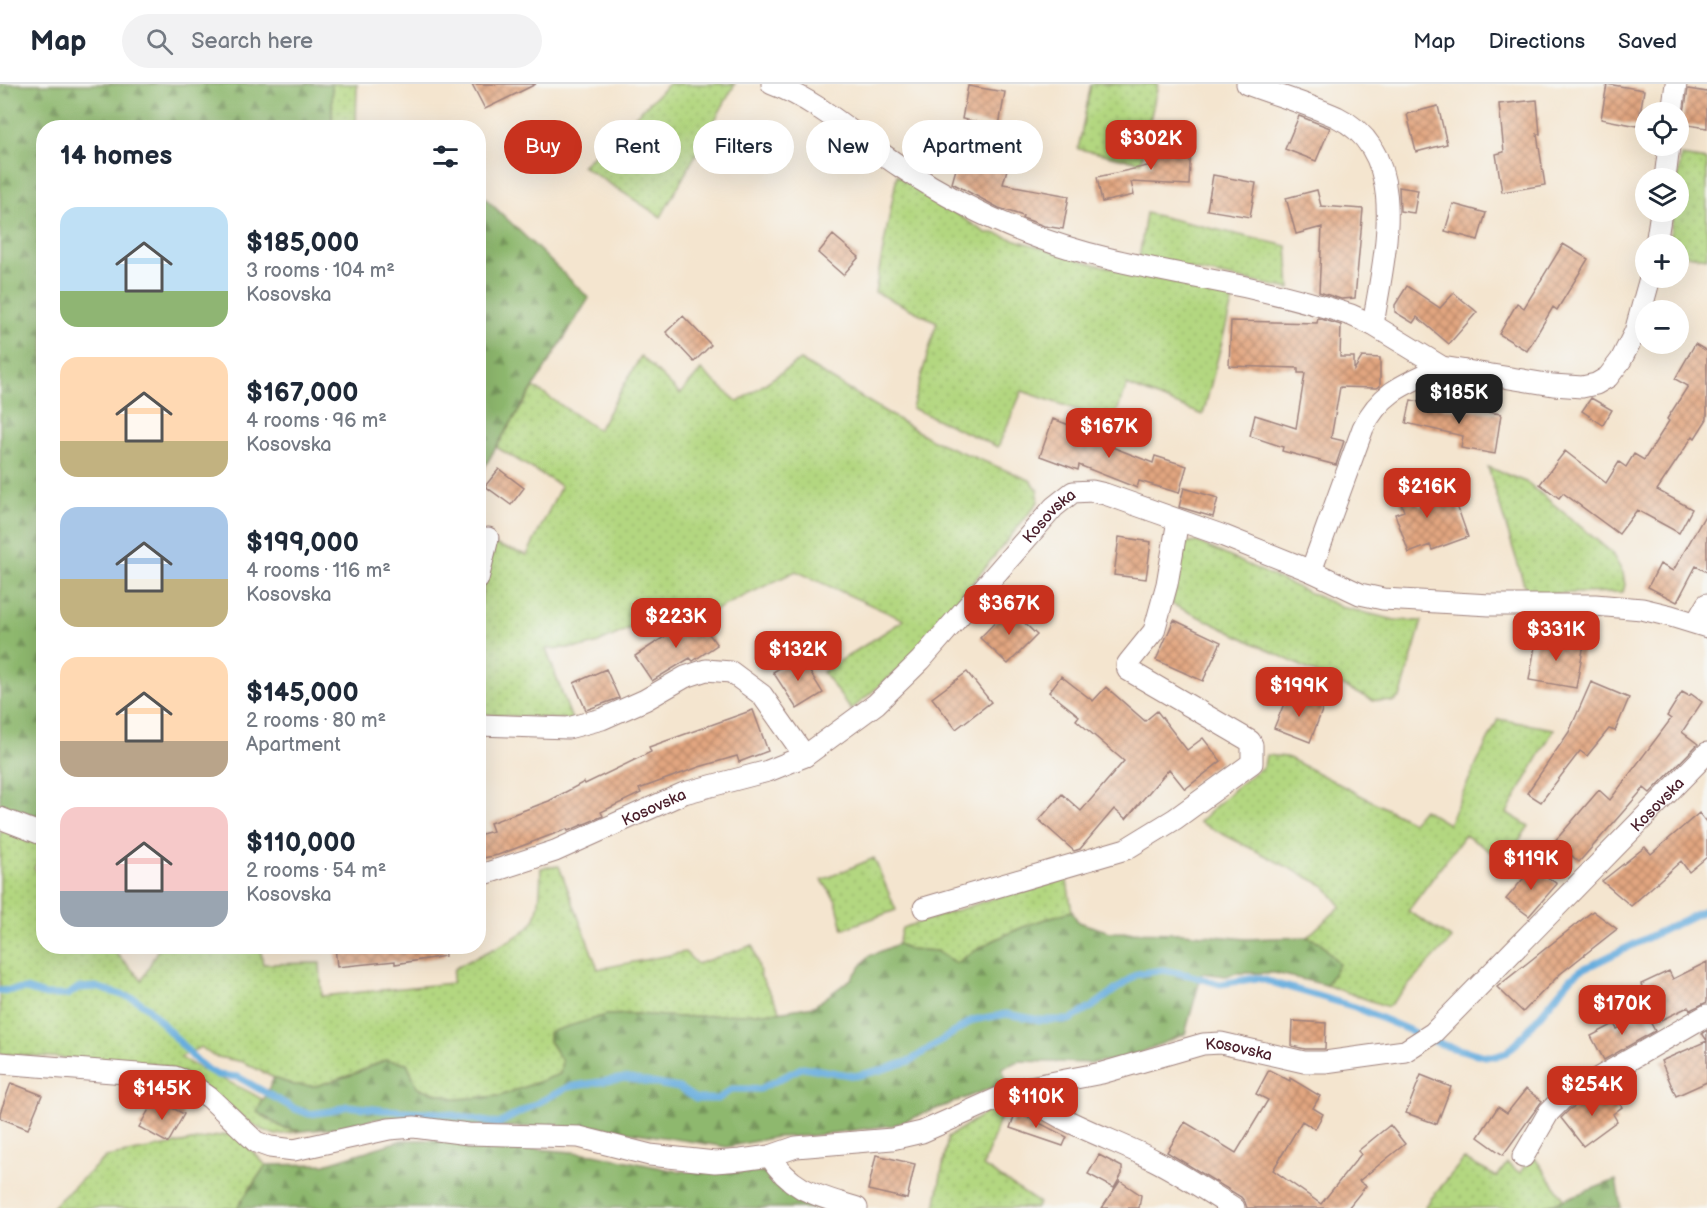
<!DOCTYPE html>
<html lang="en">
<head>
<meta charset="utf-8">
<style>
  :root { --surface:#fff; --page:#f2f2f3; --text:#1f2937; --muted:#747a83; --line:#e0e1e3; --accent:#c8321e }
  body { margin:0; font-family:"Balsamiq Sans",sans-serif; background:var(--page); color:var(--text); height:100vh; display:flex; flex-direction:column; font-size:22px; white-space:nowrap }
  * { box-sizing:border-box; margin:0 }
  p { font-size:20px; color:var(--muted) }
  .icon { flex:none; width:33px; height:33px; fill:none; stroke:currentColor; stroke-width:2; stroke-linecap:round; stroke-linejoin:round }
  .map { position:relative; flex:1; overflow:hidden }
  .panel { position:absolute; left:36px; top:36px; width:450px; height:834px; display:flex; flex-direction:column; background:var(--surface); border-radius:24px; box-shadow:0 6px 24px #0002 }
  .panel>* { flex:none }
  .hud { position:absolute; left:504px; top:36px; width:570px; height:54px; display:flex; gap:12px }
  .buttons { position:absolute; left:1635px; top:18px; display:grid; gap:12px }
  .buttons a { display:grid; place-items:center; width:54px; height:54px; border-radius:50%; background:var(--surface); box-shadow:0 6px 24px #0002; font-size:30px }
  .price { position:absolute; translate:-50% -51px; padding:0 14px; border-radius:12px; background:var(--accent); color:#fff; font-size:20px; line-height:39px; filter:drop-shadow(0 2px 3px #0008) }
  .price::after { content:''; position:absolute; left:50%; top:36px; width:18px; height:14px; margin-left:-9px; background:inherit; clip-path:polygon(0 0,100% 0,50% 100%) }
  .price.on { background:#222; color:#fff }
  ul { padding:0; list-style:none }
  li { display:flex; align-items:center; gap:18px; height:150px; padding:0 24px }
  li span { display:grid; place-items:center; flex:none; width:168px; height:120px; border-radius:18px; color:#555 }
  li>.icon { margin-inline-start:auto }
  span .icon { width:72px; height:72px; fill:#fffc; stroke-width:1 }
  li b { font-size:26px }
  h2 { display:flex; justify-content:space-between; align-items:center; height:72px; padding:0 24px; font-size:26px }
  .chip { padding:0 21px; border-radius:27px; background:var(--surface); box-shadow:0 6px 24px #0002; font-size:21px; line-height:54px }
  .chip.on { background:var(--accent); color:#fff }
  header { display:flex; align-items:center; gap:36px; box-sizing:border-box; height:84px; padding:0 30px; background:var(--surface); border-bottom:2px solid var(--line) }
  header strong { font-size:28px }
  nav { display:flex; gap:33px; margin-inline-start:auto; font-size:21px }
  .search { width:420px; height:54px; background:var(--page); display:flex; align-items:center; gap:15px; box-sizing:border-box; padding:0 21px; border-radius:33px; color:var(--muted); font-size:22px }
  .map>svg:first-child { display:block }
  .grass { fill:url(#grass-dots); stroke:#7e7b56; stroke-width:1.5 }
  .forest { fill:url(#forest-firs); stroke:#6c6c4c; stroke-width:1.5 }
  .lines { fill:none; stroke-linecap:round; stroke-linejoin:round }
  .stream { stroke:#68adde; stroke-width:7 }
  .building { fill:url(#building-cross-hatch) }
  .street-casing { stroke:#9f827d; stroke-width:23 }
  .street { stroke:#fff; stroke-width:21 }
  .labels { text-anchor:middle; stroke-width:4.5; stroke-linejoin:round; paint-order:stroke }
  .street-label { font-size:16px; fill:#4a1f2b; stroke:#f6f6f2 }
</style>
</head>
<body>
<header>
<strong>Map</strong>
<div class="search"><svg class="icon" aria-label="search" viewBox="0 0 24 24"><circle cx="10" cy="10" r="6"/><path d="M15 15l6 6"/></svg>Search here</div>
<nav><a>Map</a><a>Directions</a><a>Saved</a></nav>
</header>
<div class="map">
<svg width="1707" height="1124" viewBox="0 0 1707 1124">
  <defs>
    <pattern id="grass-dots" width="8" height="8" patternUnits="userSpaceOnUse" patternTransform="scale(1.5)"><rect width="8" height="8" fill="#b3d780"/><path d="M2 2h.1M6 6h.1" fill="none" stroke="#9bb86f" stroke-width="1.8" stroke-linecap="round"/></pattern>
    <pattern id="forest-firs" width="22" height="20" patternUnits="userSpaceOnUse" patternTransform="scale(1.5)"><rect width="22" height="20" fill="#8eb86e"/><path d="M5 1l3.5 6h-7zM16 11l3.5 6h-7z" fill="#76955b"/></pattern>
    <pattern id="building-cross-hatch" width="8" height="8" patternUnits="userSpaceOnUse" patternTransform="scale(1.5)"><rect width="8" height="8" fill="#e2a680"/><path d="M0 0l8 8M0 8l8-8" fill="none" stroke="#b98769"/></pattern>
  </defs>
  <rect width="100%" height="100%" fill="#f6f6f2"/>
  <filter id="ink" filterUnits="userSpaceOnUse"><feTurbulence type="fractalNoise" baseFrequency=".0167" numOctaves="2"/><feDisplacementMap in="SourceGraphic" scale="12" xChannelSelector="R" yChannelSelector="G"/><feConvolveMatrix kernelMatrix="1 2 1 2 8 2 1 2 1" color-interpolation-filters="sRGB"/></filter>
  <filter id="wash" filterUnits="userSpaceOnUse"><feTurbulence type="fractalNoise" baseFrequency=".008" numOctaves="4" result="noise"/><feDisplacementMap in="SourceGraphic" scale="24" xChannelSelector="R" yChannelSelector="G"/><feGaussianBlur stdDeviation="1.35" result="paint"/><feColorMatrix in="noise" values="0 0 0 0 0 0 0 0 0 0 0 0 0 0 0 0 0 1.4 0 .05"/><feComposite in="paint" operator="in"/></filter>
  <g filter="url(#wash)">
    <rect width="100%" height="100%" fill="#f4e5cf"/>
    <path class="grass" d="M332 0H357L356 43 332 44Z
      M669 0H735L661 133 582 82Z
      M1091 0H1158L1141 78 1078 65Z
      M1681 72 1707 76V174L1679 170 1678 160H1669L1673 128H1678V94Z
      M897 91 986 149H994L1090 179 1234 211 1203 331 1127 301 1113 338 1022 307 998 363 912 324 937 238 875 208Z
      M1146 129 1287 162 1290 205 1139 175Z
      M641 272 680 310 701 286 738 318 800 276 932 356 1030 396 1038 406V418L933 548 901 583 851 626 823 588 904 536 796 487 705 531 691 516 598 559 585 563 546 565 572 636 485 630 479 626V526L493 460 527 471 561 402 496 363 534 303 598 346Z
      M1488 383 1528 399 1611 468 1623 489 1625 501 1623 508 1527 510Z
      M1197 458 1341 523 1395 536 1422 537 1401 611 1394 618 1372 616 1172 520 1184 460Z
      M1498 635 1554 645 1507 729 1529 742 1505 777 1465 751 1408 827 1452 855 1388 923 1326 901 1339 880 1320 858 1307 853 1341 822 1325 802 1199 738 1235 704 1264 682 1266 671 1287 673 1412 738 1423 725 1448 740Z
      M5 747 43 761V769L34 784 43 794 44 862 110 863 142 896 159 863 260 862 263 880 320 879 322 912 452 899 454 885C472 873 526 854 534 836 541 821 540 801 541 784L559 782 598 885 685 868 697 880 753 861 761 893 781 928 680 933 636 930 606 931 549 957 562 977 560 990 500 1012 457 1015 417 1004 407 979 385 976 354 990 316 1002 294 1001 274 994 243 978 213 972 201 963 180 973C206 991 237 999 263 1016L257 1028 283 1044 302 1047 276 1051 260 1045 169 983 151 979 0 970V748Z
      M874 774 896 826 843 845 836 817 822 796Z
      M1066 791 1072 827C1031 838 990 855 956 879L936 867 909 865 898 860 902 844Z
      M987 1028 1002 1030 983 1082 1039 1119 1036 1124H935L948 1053Z
      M234 1049 266 1081 237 1124H51L106 1073Z
      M1532 1070 1564 1115 1541 1124H1427L1425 1122 1464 1075 1497 1093 1507 1079 1520 1089Z"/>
    <path class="forest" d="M0 0H332V43L44 44 43 734 0 720Z
      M479 108 589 214 496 363 480 392 479 399Z
      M1072 827 1078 838 1110 848 1183 849 1246 855 1307 853 1320 858 1339 880 1326 901 1275 889H1236L1226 892 1202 889 1185 950 1125 975 1088 979 1019 977 1002 984 1007 998 894 1041 809 1052 776 1053 727 1063 598 1043H473L436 1037 387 1034 371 1036 336 1044 302 1047 283 1044 257 1028 274 994 294 1001 316 1002 354 990 385 976 407 979 418 1004 457 1015 500 1012 560 990 562 977 549 957V948L606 931 636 930 680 933 778 928 814 922 851 895 869 872 898 860 909 865 936 867 956 879C990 855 1031 838 1072 827Z
      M402 1056H436L594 1070 676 1087 768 1088 788 1105 838 1124H237L266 1081 325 1080Z
      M1616 1096 1621 1124H1541Z"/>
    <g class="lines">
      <path class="stream" d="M0 907 26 905 45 911H68L78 904 96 903 135 915 147 923 196 976 207 985 217 991 238 993 293 1024 309 1030 332 1027 347 1022 383 1026 442 1029 498 1040 568 1003 625 994 679 1004 696 1015H718L732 1005H760L803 983 855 992 881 986 910 977 973 936 1006 930 1040 936H1069L1092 923 1137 890 1163 886 1189 891 1220 900 1257 894 1355 923 1446 962 1485 972H1497L1505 969 1517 959 1572 893 1581 886 1707 825"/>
    </g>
    <g id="blocks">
      <path class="building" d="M472 0H536L485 25Z
        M1607 0 1644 6 1638 42 1601 35Z
        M968 2 1005 8 999 42 962 35Z
        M1688 5 1707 8V44L1682 40Z
        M1537 16 1540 50H1537L1545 101 1502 108 1496 70 1504 68 1499 20Z
        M1438 22 1447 60 1416 68 1407 30Z
        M1299 32 1330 44 1316 77 1285 65Z
        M1152 57 1191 58 1189 101 1131 98 1134 111 1102 118 1097 93 1152 81Z
        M977 69 1009 78 1003 100 1069 112 1063 145 1044 142 1031 137 1022 134 1023 132 999 124 952 99 958 78 973 82Z
        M1213 91 1256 99 1250 133 1207 126Z
        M1399 103 1418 106 1414 129 1400 127Z
        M1317 106 1321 122 1363 125 1355 214 1341 215 1319 208 1322 143 1296 150 1286 114Z
        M1453 120 1486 129 1478 156 1445 147Z
        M833 151 859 173 843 191 818 169Z
        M1563 160 1588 175 1557 226 1553 223 1527 267 1499 250 1517 219 1524 224Z
        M1407 202 1440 224 1454 209 1477 228 1449 260 1417 233 1413 239 1395 228V221Z
        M683 232 711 261 694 278 666 248Z
        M1318 234 1341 241 1340 273H1354V286L1362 273 1380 274V302L1377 304 1340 303 1331 354 1344 357 1336 381 1282 367 1283 363 1250 352 1255 331 1296 344 1305 289H1298V284L1229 282 1231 237 1317 239Z
        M1695 260 1707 267V335L1695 354 1693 352 1657 406 1692 425 1679 449 1637 426 1619 450 1563 409 1559 414 1540 400 1565 367 1606 399 1619 378 1626 383 1634 370 1644 376 1669 337 1667 335 1688 302 1675 295Z
        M1591 314 1612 326 1603 341 1582 327Z
        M1411 316 1467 329V325L1501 330 1495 370 1461 364 1463 352 1406 339Z
        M1053 335 1091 349 1089 354 1153 379 1155 372 1187 382 1179 409 1139 397 1137 404 1079 381 1078 386 1040 372Z
        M499 385 524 404 511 421 485 402Z
        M1407 388 1420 422 1453 410 1468 453 1432 466 1430 461 1409 469 1395 430 1404 427 1391 394Z
        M1184 404 1218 414 1213 433 1179 423Z
        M1707 428V488L1696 482 1677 518 1648 503 1660 480 1673 487Z
        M1119 453 1151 458 1146 495 1114 491Z
        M1009 524 1037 551 1008 580 980 554Z
        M696 532 717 561 693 577 690 574 652 597 635 572Z
        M1174 536 1221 558 1203 597 1156 576Z
        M1537 551 1584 560 1576 604 1529 596Z
        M800 572 823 609 797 625 773 588Z
        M606 585 619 614 586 626 574 599Z
        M967 588 991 618 956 645 932 614Z
        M1061 592 1093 617 1106 603 1145 637 1157 627 1187 666 1203 654 1221 677 1185 705 1169 685 1126 735 1114 725 1080 765 1074 767 1039 736 1062 710 1081 727 1124 677 1076 636 1079 632 1049 608Z
        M1591 598 1629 614 1615 647 1609 645 1587 672 1580 667 1541 718 1527 709 1569 648Z
        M1682 608 1689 612 1691 610 1702 618 1682 648 1698 660 1650 709 1644 704 1579 778 1555 757 1599 706 1610 716 1671 635 1667 632Z
        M1288 610 1323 624 1310 658 1274 644Z
        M753 626 768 667 739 678 737 672 699 683 639 705 641 709 601 728 603 732 568 747 567 745 498 771 478 775V751L493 747 490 739 549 717 584 698 585 700 651 668 649 663Z
        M1699 729 1707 739V773L1689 788 1681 777 1631 822 1602 797 1645 763 1651 770Z
        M1533 783 1557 800 1529 832 1506 815Z
        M1593 827 1617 845 1560 890 1523 928 1497 903Z
        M335 862H444L445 872 395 880V877L337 883Z
        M1707 878V918L1690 926 1688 923 1659 937 1641 900 1669 887 1673 895Z
        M1646 930 1655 947 1604 976 1591 952 1614 940 1617 945Z
        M1293 937 1326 939 1325 965H1305L1292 962Z
        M1707 946V998L1676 1012 1661 977 1707 957 1702 949Z
        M1269 986 1290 997V994L1320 1012 1313 1024 1323 1030 1315 1045 1302 1037 1273 1086 1321 1120 1361 1070 1358 1067 1390 1041 1405 1060 1359 1097 1366 1102 1348 1124H1247L1245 1118 1241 1113 1167 1068 1185 1038 1236 1069 1268 1016 1256 1010Z
        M1421 991 1451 1003 1437 1040 1406 1029Z
        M11 999 42 1011 28 1045 0 1034V1029Z
        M1608 1004 1622 1023 1613 1030 1617 1037 1583 1062 1561 1034 1570 1025 1587 1015 1590 1018Z
        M1526 1005 1542 1017 1503 1071 1478 1053 1498 1023 1507 1029Z
        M155 1015 184 1030 168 1059 139 1043Z
        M1016 1027 1067 1053 1063 1062 1010 1044Z
        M876 1071 915 1080 907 1115 868 1106Z
        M1099 1071 1122 1083V1090L1114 1104 1088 1090Z
        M1120 1097 1141 1111 1139 1124H1102Z"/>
    </g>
  </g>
  <g filter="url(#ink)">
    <use href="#blocks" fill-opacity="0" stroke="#9f827d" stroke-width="1.5"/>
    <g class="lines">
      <defs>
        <g id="street">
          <path d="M772 0C821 18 858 55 901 83 940 109 983 132 1026 149 1084 172 1145 183 1206 195 1255 204 1304 216 1351 231L1373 241 1442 283 1553 301 1582 303 1596 300 1608 293 1621 276 1635 248 1650 194"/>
          <path d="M1247 0C1276 11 1308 20 1337 33 1413 70 1383 175 1373 241"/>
          <path d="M1672 28 1676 0"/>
          <path d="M1665 94 1669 62"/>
          <path d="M1656 160 1661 128"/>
          <path d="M1311 487 1363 344C1381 307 1407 299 1442 283"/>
          <path d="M478 495 488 454"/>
          <path d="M1696 539 1707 520"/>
          <path d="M478 641 568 644 602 635 645 616 685 593 706 586 731 588 762 611 805 672"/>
          <path d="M0 734 44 751"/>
          <path id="s1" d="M478 792 555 767 684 709 768 687 805 672 876 620 921 576 1054 423 1073 408 1092 407 1105 410 1224 452 1311 487 1360 510 1383 515 1490 521H1595L1642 525 1671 532 1707 543"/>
          <path d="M924 824 1126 765 1175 735 1252 679V661L1250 657 1128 586 1127 581 1129 578 1154 547 1167 500 1178 436"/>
          <path id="s2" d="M0 979 175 993 186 997 210 1014 256 1058 270 1063 294 1066 389 1045 414 1043 468 1050 579 1053 650 1071 715 1078 741 1076 770 1072 796 1063 892 1055 922 1048 1019 1005 1102 989 1203 960 1221 959 1304 978H1325L1405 967 1433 949 1707 669"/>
          <path d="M1019 1005C1057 1039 1109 1053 1154 1076 1182 1090 1208 1108 1234 1124"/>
          <path d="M770 1072C791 1108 820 1112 857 1124"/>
          <path d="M1523 1073 1549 1028 1562 1015 1707 931"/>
        </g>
      </defs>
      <use href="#street" class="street-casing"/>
      <use href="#street" class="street"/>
    </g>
  </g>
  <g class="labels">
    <g class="street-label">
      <text dy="6" stroke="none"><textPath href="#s1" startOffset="693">Kosovska</textPath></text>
      <text dy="6" stroke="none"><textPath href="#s2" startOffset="1810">Kosovska</textPath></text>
      <text dy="6" stroke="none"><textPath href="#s1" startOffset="189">Kosovska</textPath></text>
      <text dy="6" stroke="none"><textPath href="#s2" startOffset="1288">Kosovska</textPath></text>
    </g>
  </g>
</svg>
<div class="buttons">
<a><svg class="icon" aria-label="locate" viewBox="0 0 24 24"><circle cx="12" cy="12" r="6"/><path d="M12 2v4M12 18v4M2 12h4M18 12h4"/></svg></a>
<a><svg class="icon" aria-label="layers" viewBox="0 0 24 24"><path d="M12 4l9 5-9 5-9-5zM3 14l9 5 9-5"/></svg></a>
<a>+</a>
<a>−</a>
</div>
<b class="price" style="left:1151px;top:87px">$302K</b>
<b class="price on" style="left:1459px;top:341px">$185K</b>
<b class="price" style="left:1109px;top:375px">$167K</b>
<b class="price" style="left:1427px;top:435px">$216K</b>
<b class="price" style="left:1009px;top:552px">$367K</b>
<b class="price" style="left:676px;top:565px">$223K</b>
<b class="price" style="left:1556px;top:578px">$331K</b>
<b class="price" style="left:798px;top:598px">$132K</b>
<b class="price" style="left:1299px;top:634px">$199K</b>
<b class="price" style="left:1531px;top:807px">$119K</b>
<b class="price" style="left:1622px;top:952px">$170K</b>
<b class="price" style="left:1592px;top:1033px">$254K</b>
<b class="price" style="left:162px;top:1037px">$145K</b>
<b class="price" style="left:1036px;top:1045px">$110K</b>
<div class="hud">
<a class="chip on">Buy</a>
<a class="chip">Rent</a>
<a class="chip">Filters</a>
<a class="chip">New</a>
<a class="chip">Apartment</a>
</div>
<section class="panel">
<h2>14 homes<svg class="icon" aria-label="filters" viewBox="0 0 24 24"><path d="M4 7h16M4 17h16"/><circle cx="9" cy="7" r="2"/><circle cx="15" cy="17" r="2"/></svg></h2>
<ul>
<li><span style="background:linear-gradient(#bfe0f5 70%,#8fb573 0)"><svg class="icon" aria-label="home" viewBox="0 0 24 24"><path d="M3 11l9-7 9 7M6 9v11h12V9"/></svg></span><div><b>$185,000</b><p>3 rooms · 104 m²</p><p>Kosovska</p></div></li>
<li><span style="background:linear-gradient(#ffd9b3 70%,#c2b280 0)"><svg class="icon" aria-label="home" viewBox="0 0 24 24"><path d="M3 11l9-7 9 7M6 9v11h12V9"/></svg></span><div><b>$167,000</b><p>4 rooms · 96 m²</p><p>Kosovska</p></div></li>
<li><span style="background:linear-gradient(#a9c7e8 60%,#c2b280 0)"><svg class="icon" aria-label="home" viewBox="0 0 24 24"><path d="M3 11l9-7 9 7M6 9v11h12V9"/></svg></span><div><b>$199,000</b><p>4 rooms · 116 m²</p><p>Kosovska</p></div></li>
<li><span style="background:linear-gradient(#ffd9b3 70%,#b9a48a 0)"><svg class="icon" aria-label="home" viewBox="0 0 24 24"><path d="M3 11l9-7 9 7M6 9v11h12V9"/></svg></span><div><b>$145,000</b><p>2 rooms · 80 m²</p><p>Apartment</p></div></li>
<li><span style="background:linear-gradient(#f6c9c9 70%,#9aa5b1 0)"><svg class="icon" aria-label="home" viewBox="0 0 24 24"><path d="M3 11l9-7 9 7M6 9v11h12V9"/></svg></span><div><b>$110,000</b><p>2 rooms · 54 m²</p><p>Kosovska</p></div></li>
</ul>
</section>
</div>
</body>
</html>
